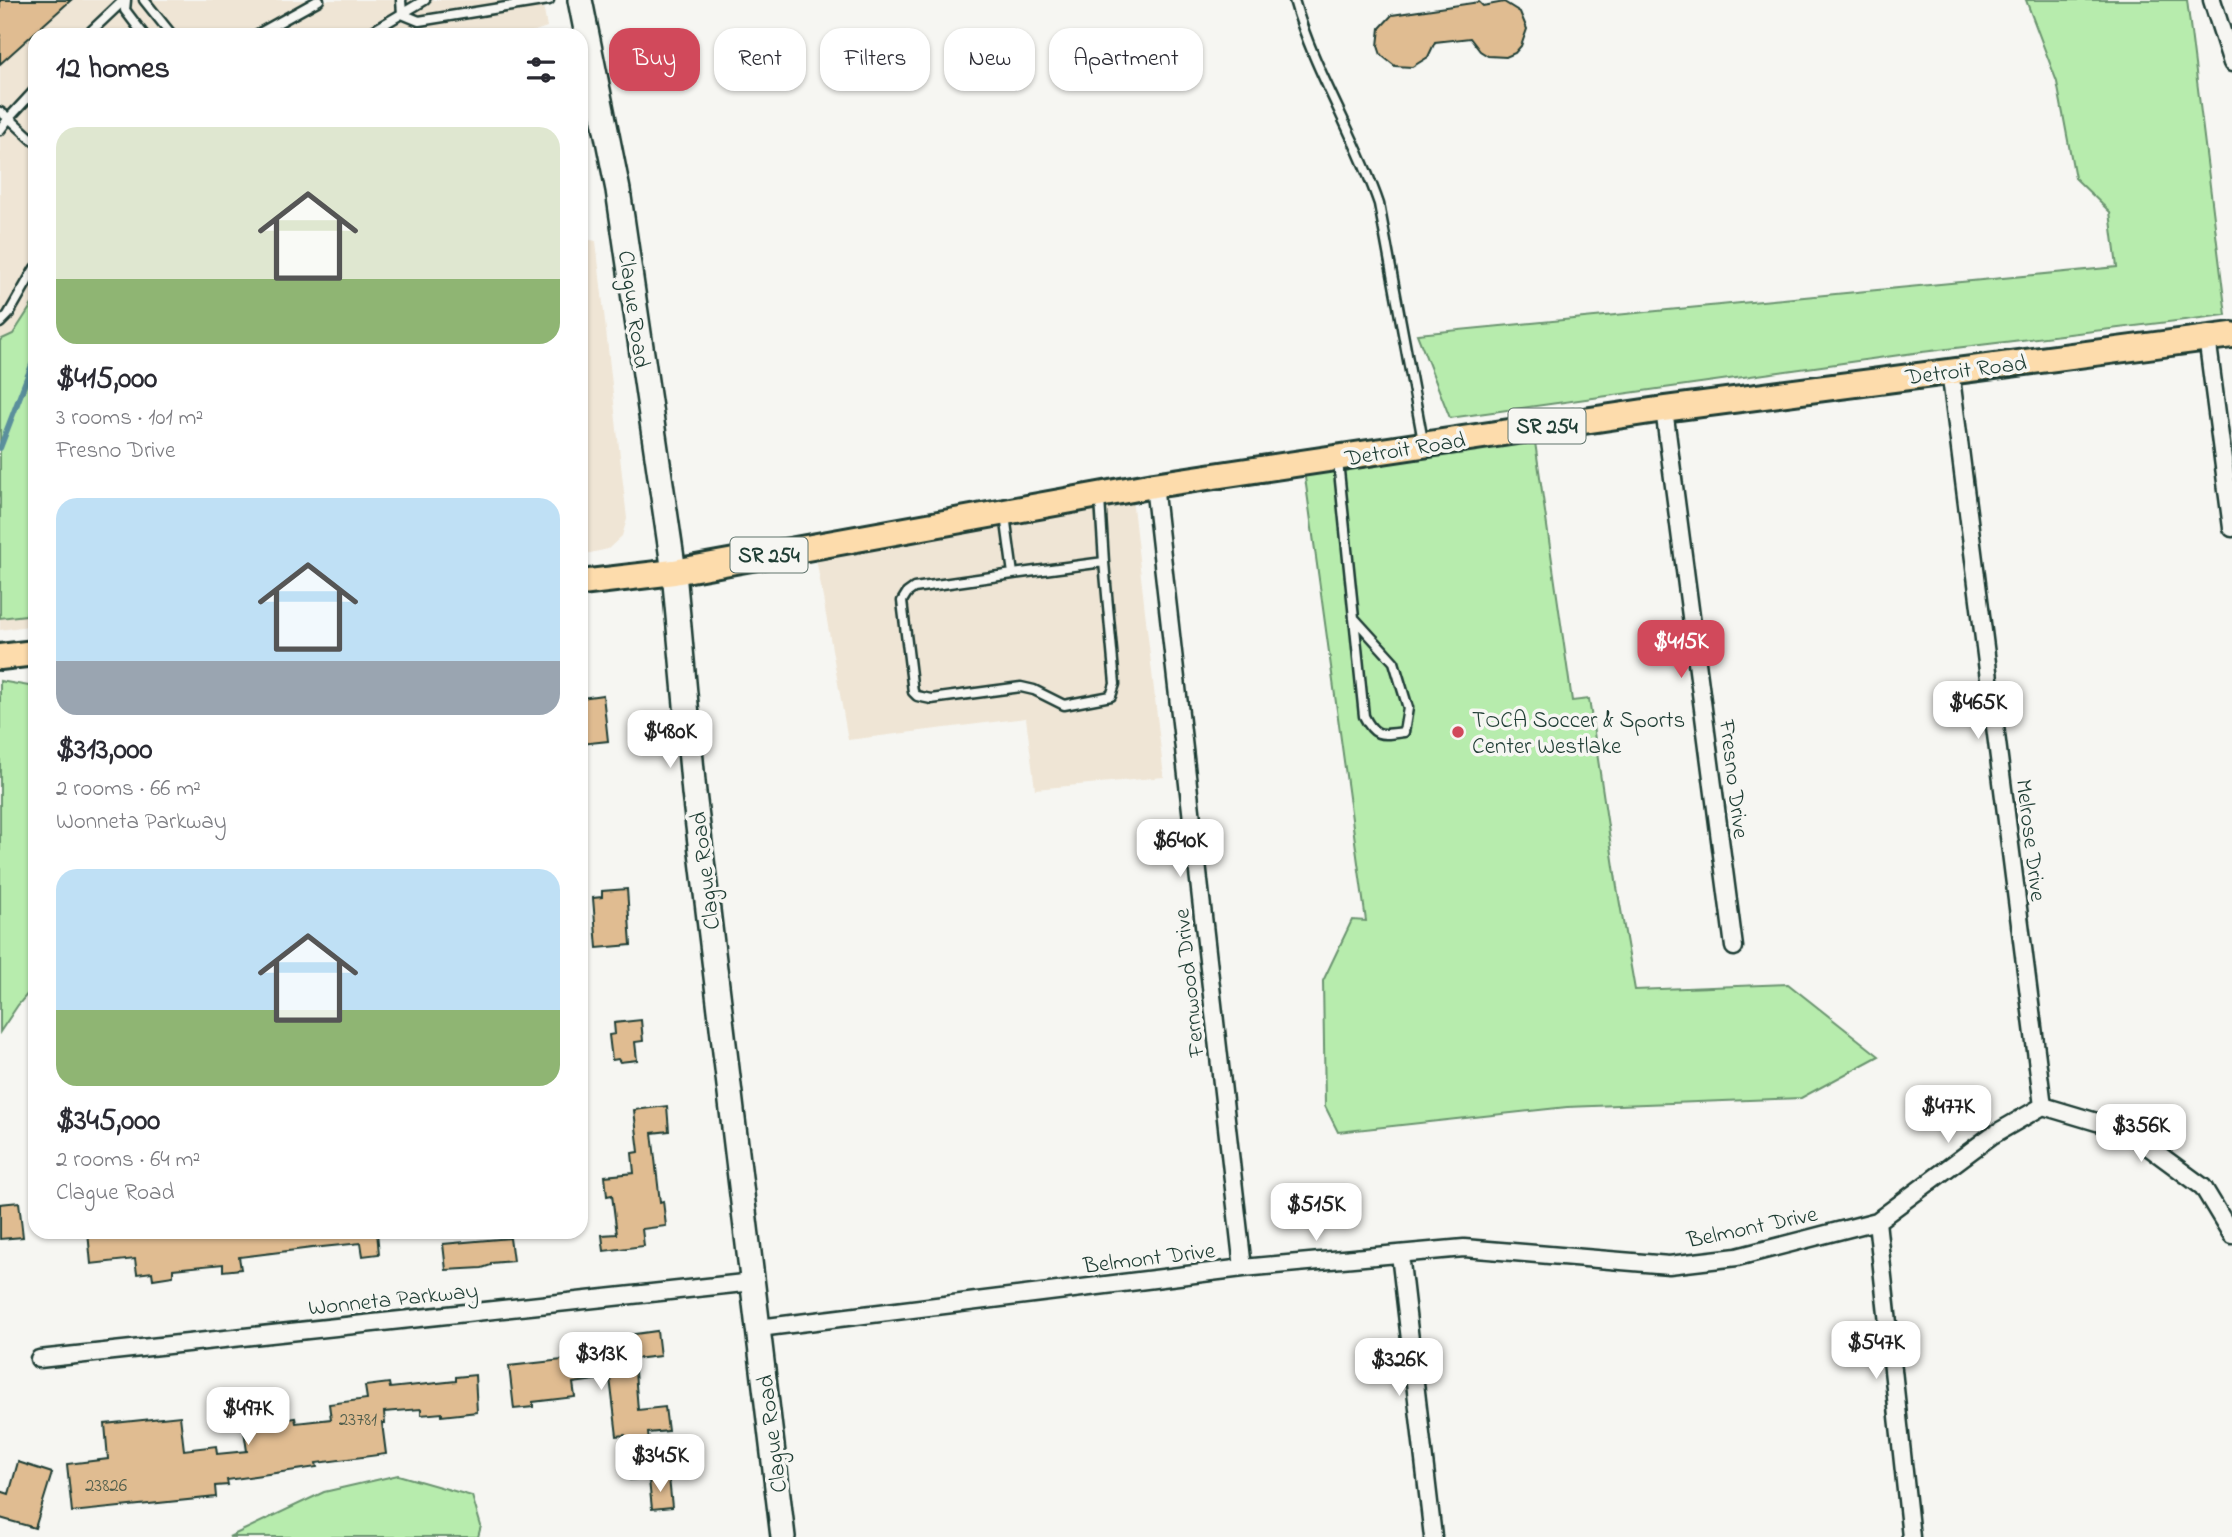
<!DOCTYPE html>
<html lang="en">
<head>
<meta charset="utf-8">
<style>
  :root { --surface:#fff; --page:#f2f2f3; --text:#2b2b33; --muted:#7c7c81; --accent:#d1495b }
  body { margin:0; font-family:"Indie Flower",sans-serif; background:var(--page); color:var(--text); height:100vh; display:flex; flex-direction:column; font-size:26px; white-space:nowrap }
  * { box-sizing:border-box; margin:0 }
  p { font-size:23px; color:var(--muted) }
  .icon { flex:none; width:38px; height:38px; fill:none; stroke:currentColor; stroke-width:2; stroke-linecap:round; stroke-linejoin:round }
  .map { position:relative; flex:1; overflow:hidden }
  .sheet { position:absolute; left:28px; top:28px; width:560px; height:1211px; display:flex; flex-direction:column; background:var(--surface); border-radius:21px; box-shadow:0 2px 5px #0004 }
  .sheet>* { flex:none }
  .banner { position:absolute; left:609px; top:28px; width:665px; height:63px; display:flex; gap:14px }
  .price { position:absolute; translate:-50% -60px; padding:0 16px; border-radius:14px; background:#fff; color:#222; font-size:23px; line-height:46px; filter:drop-shadow(0 2px 4px #0008) }
  .price::after { content:''; position:absolute; left:50%; top:42px; width:21px; height:16px; margin-left:-10px; background:inherit; clip-path:polygon(0 0,100% 0,50% 100%) }
  .price.active { background:var(--accent); color:#fff }
  ul { padding:0; list-style:none }
  li { display:grid; align-content:center; gap:14px; height:371px; padding:0 28px }
  li span { display:grid; place-items:center; height:217px; border-radius:21px; color:#555 }
  li>.icon { margin-inline-start:auto }
  span .icon { width:126px; height:126px; fill:#fffc; stroke-width:1 }
  li b { font-size:30px }
  h2 { display:flex; justify-content:space-between; align-items:center; height:84px; padding:0 28px; font-size:30px }
  .chip { padding:0 24px; border-radius:21px; background:var(--surface); box-shadow:0 2px 5px #0004; font-size:24px; line-height:63px }
  .chip.active { background:var(--accent); color:#fff }
  .map>svg:first-child { display:block }
  .built { fill:#efe5d5 }
  .green { fill:#b7ecad; stroke:#6b9470; stroke-width:2 }
  .lines { fill:none; stroke-linecap:round; stroke-linejoin:round }
  .stream { stroke:#5a8f9c; stroke-width:6 }
  .building { fill:#e0bc91; stroke:#1f3d34; stroke-width:2 }
  .lane-casing { stroke:#1f3d34; stroke-width:13 }
  .street-casing { stroke:#1f3d34; stroke-width:21 }
  .secondary-casing { stroke:#1f3d34; stroke-width:28 }
  .primary-casing { stroke:#1f3d34; stroke-width:30 }
  .lane { stroke:#f6f6f2; stroke-width:8 }
  .street { stroke:#f6f6f2; stroke-width:16 }
  .secondary { stroke:#f6f6f2; stroke-width:23 }
  .primary { stroke:#fddcac; stroke-width:24 }
  .poi-dot { fill:#d1495b; stroke:#f6f6f2; stroke-width:2.5 }
  .labels { text-anchor:middle; stroke-width:7; stroke-linejoin:round; paint-order:stroke }
  .number-label { font-size:19px; fill:#4f5d4b }
  .shield { fill:#f6f6f2; stroke:#60746d; stroke-width:2 }
  .shield-label { font-size:21px; font-weight:bold; fill:#1f3d34 }
  .street-label { font-size:23px; fill:#1f3d34; stroke:#f6f6f2 }
  .poi-label { font-size:23px; fill:#1f3d34; stroke:#f6f6f2; text-anchor:start }
</style>
</head>
<body>
<div class="map">
<svg width="2232" height="1537" viewBox="0 0 2232 1537">
  <rect width="100%" height="100%" fill="#f6f6f2"/>
  <filter id="ink" filterUnits="userSpaceOnUse"><feTurbulence type="fractalNoise" baseFrequency=".0143" numOctaves="2"/><feDisplacementMap in="SourceGraphic" scale="14" xChannelSelector="R" yChannelSelector="G"/><feConvolveMatrix kernelMatrix="1 2 1 2 8 2 1 2 1" color-interpolation-filters="sRGB"/></filter>
  <g filter="url(#ink)">
    <path class="built" d="M0 0H542L547 27 523 35H35V625L0 630Z
      M581 238 596 241 627 519 622 536 608 549 581 555Z
      M1131 489 1164 777 1035 789 1026 718 848 740 814 547Z"/>
    <path class="green" d="M2026 0H2187L2226 315 1914 353 1450 418 1417 334 2117 267 2110 212 2075 178 2057 82Z
      M35 300V573L26 615 0 618V340L13 334Z
      M1533 428 1572 701 1589 699 1617 887 1635 990 1788 984 1879 1056 1801 1098 1567 1107 1338 1132 1325 1106 1323 981 1352 920 1366 921 1303 463Z
      M0 681 35 687V985L18 1005 0 1032Z
      M398 1475 472 1496 481 1526 478 1537H229L324 1492Z"/>
    <g class="lines">
      <path class="stream" d="M0 448 35 357"/>
    </g>
    <path class="building" d="M0 0H71L0 64Z
      M1479 2 1483 6 1504 2 1520 12 1527 29 1521 46 1515 53 1506 57 1488 56 1480 51 1470 38 1435 42 1428 57 1412 67 1395 66 1381 55 1378 46 1380 28 1392 15Z
      M603 695 608 741 581 744V698Z
      M627 889 631 945 597 948 593 898 602 897V891Z
      M641 1020 643 1041 635 1042 637 1060 620 1062 618 1059 612 1060 609 1035 615 1034 614 1023Z
      M667 1106 669 1131 652 1133 660 1202 663 1201 666 1226 642 1229 644 1246 604 1251 602 1235 617 1234 612 1195 607 1196 605 1176 634 1173 632 1153 639 1152 634 1110Z
      M19 1202 23 1237 0 1239V1204Z
      M88 1232H111L112 1239 168 1232H377L379 1254 363 1256 361 1243 312 1248 239 1257 241 1269 223 1271V1264L173 1269V1276L153 1279 152 1272 137 1274 135 1259 91 1264Z
      M510 1238 513 1261 491 1263V1265L482 1268 446 1270 443 1244Z
      M657 1331 660 1356 634 1359 638 1410 665 1407 668 1431 648 1433 653 1477 630 1480 625 1435 617 1436 610 1378 573 1383 575 1397 533 1402V1407L514 1409 509 1366 571 1359 572 1365 599 1361 608 1353 606 1338Z
      M475 1375 477 1412 442 1416V1413L421 1415V1409L384 1412 385 1423H382L386 1454 316 1463 317 1467 227 1480 228 1485 215 1486 216 1497 72 1512 67 1464 108 1459 105 1424 180 1416 184 1450 216 1446 217 1454 247 1451 240 1404 266 1400 269 1422 295 1418 296 1423 331 1419 329 1404 367 1399 365 1386 389 1383 390 1388 456 1381V1377Z
      M18 1462 52 1473 35 1528 0 1518V1491L9 1494Z
      M669 1478 672 1507 652 1509 649 1480Z"/>
    <g class="lines">
      <defs>
        <path id="lane" d="M126 0 125 10 144 35
          M144 0 172 35
          M401 0 402 14
          M1294 0C1314 71 1355 134 1379 204L1423 441
          M402 14 419 21 549 0
          M87 35 124 0
          M256 35 319 0
          M366 35 425 0
          M0 112 9 118 35 90
          M0 130 9 118 35 142
          M0 323 8 315 35 268
          M1338 461 1364 716C1375 738 1381 735 1404 732L1408 708 1394 662 1354 618
          M1005 515 1013 574 1104 562 1100 499
          M1013 574 914 588 907 593 902 601 913 692 917 696 931 699 1021 687 1034 690 1064 705 1111 696 1115 684 1104 562"/>
        <path id="street" d="M2212 0 2232 63
          M2207 337 2232 528
          M1950 370 2043 1106
          M1664 409 1734 947
          M1154 485 1243 1268
          M2043 1106 2127 1131 2203 1187 2232 1235
          M1877 1221 1911 1537
          M1400 1254 1433 1537
          M759 1328 1243 1268 1464 1248 1669 1265 1737 1257 1877 1221 1991 1136 2043 1106
          M39 1359 753 1282"/>
        <path id="secondary" d="M580 0 618 190 674 572 694 793 783 1537"/>
        <path id="primary" d="M581 583 674 572 1154 485 1664 409 2232 335
          M0 657 35 653"/>
      </defs>
      <use href="#lane" class="lane-casing"/>
      <use href="#street" class="street-casing"/>
      <use href="#secondary" class="secondary-casing"/>
      <use href="#primary" class="primary-casing"/>
      <use href="#lane" class="lane"/>
      <use href="#street" class="street"/>
      <use href="#secondary" class="secondary"/>
      <use href="#primary" class="primary"/>
    </g>
  </g>
  <circle class="poi-dot" cx="1458" cy="732" r="7"/>
  <g class="labels">
    <g class="number-label">
      <text x="358" y="1425">23781</text>
      <text x="106" y="1491">23826</text>
    </g>
    <g class="shield">
      <rect x="1508.5" y="408.5" width="77" height="35" rx="5"/>
      <rect x="730.5" y="537.5" width="77" height="35" rx="5"/>
    </g>
    <g class="shield-label">
      <text x="1547" y="433">SR 254</text>
      <text x="769" y="562">SR 254</text>
    </g>
    <g class="street-label">
      <text transform="translate(635 309) rotate(82)" y="8">Clague Road</text>
      <text transform="translate(1966 369) rotate(-7)" y="8">Detroit Road</text>
      <text transform="translate(1405 448) rotate(-9)" y="8">Detroit Road</text>
      <text transform="translate(1735 779) rotate(83)" y="8">Fresno Drive</text>
      <text transform="translate(2032 840) rotate(83)" y="8">Melrose Drive</text>
      <text transform="translate(704 871) rotate(-97)" y="8">Clague Road</text>
      <text transform="translate(1188 983) rotate(-96)" y="8">Fernwood Drive</text>
      <text transform="translate(1752 1226) rotate(-12)" y="8">Belmont Drive</text>
      <text transform="translate(1149 1257) rotate(-7)" y="8">Belmont Drive</text>
      <text transform="translate(393 1298) rotate(-6)" y="8">Wonneta Parkway</text>
      <text transform="translate(771 1434) rotate(-97)" y="8">Clague Road</text>
    </g>
    <g class="poi-label">
      <text x="1472" y="727">TOCA Soccer &amp; Sports<tspan x="1472" dy="26">Center Westlake</tspan></text>
    </g>
  </g>
</svg>
<b class="price active" style="left:1681px;top:680px">$415K</b>
<b class="price" style="left:1978px;top:741px">$465K</b>
<b class="price" style="left:670px;top:770px">$480K</b>
<b class="price" style="left:1180px;top:879px">$640K</b>
<b class="price" style="left:1948px;top:1145px">$477K</b>
<b class="price" style="left:2141px;top:1164px">$356K</b>
<b class="price" style="left:1316px;top:1243px">$515K</b>
<b class="price" style="left:1876px;top:1381px">$547K</b>
<b class="price" style="left:601px;top:1392px">$313K</b>
<b class="price" style="left:1399px;top:1398px">$326K</b>
<b class="price" style="left:248px;top:1447px">$497K</b>
<b class="price" style="left:660px;top:1494px">$345K</b>
<div class="banner">
<a class="chip active">Buy</a>
<a class="chip">Rent</a>
<a class="chip">Filters</a>
<a class="chip">New</a>
<a class="chip">Apartment</a>
</div>
<section class="sheet">
<h2>12 homes<svg class="icon" aria-label="filters" viewBox="0 0 24 24"><path d="M4 7h16M4 17h16"/><circle cx="9" cy="7" r="2"/><circle cx="15" cy="17" r="2"/></svg></h2>
<ul>
<li><span style="background:linear-gradient(#dfe7d0 70%,#8fb573 0)"><svg class="icon" aria-label="home" viewBox="0 0 24 24"><path d="M3 11l9-7 9 7M6 9v11h12V9"/></svg></span><div><b>$415,000</b><p>3 rooms · 101 m²</p><p>Fresno Drive</p></div></li>
<li><span style="background:linear-gradient(#bfe0f5 75%,#9aa5b1 0)"><svg class="icon" aria-label="home" viewBox="0 0 24 24"><path d="M3 11l9-7 9 7M6 9v11h12V9"/></svg></span><div><b>$313,000</b><p>2 rooms · 66 m²</p><p>Wonneta Parkway</p></div></li>
<li><span style="background:linear-gradient(#bfe0f5 65%,#8fb573 0)"><svg class="icon" aria-label="home" viewBox="0 0 24 24"><path d="M3 11l9-7 9 7M6 9v11h12V9"/></svg></span><div><b>$345,000</b><p>2 rooms · 64 m²</p><p>Clague Road</p></div></li>
</ul>
</section>
</div>
</body>
</html>
